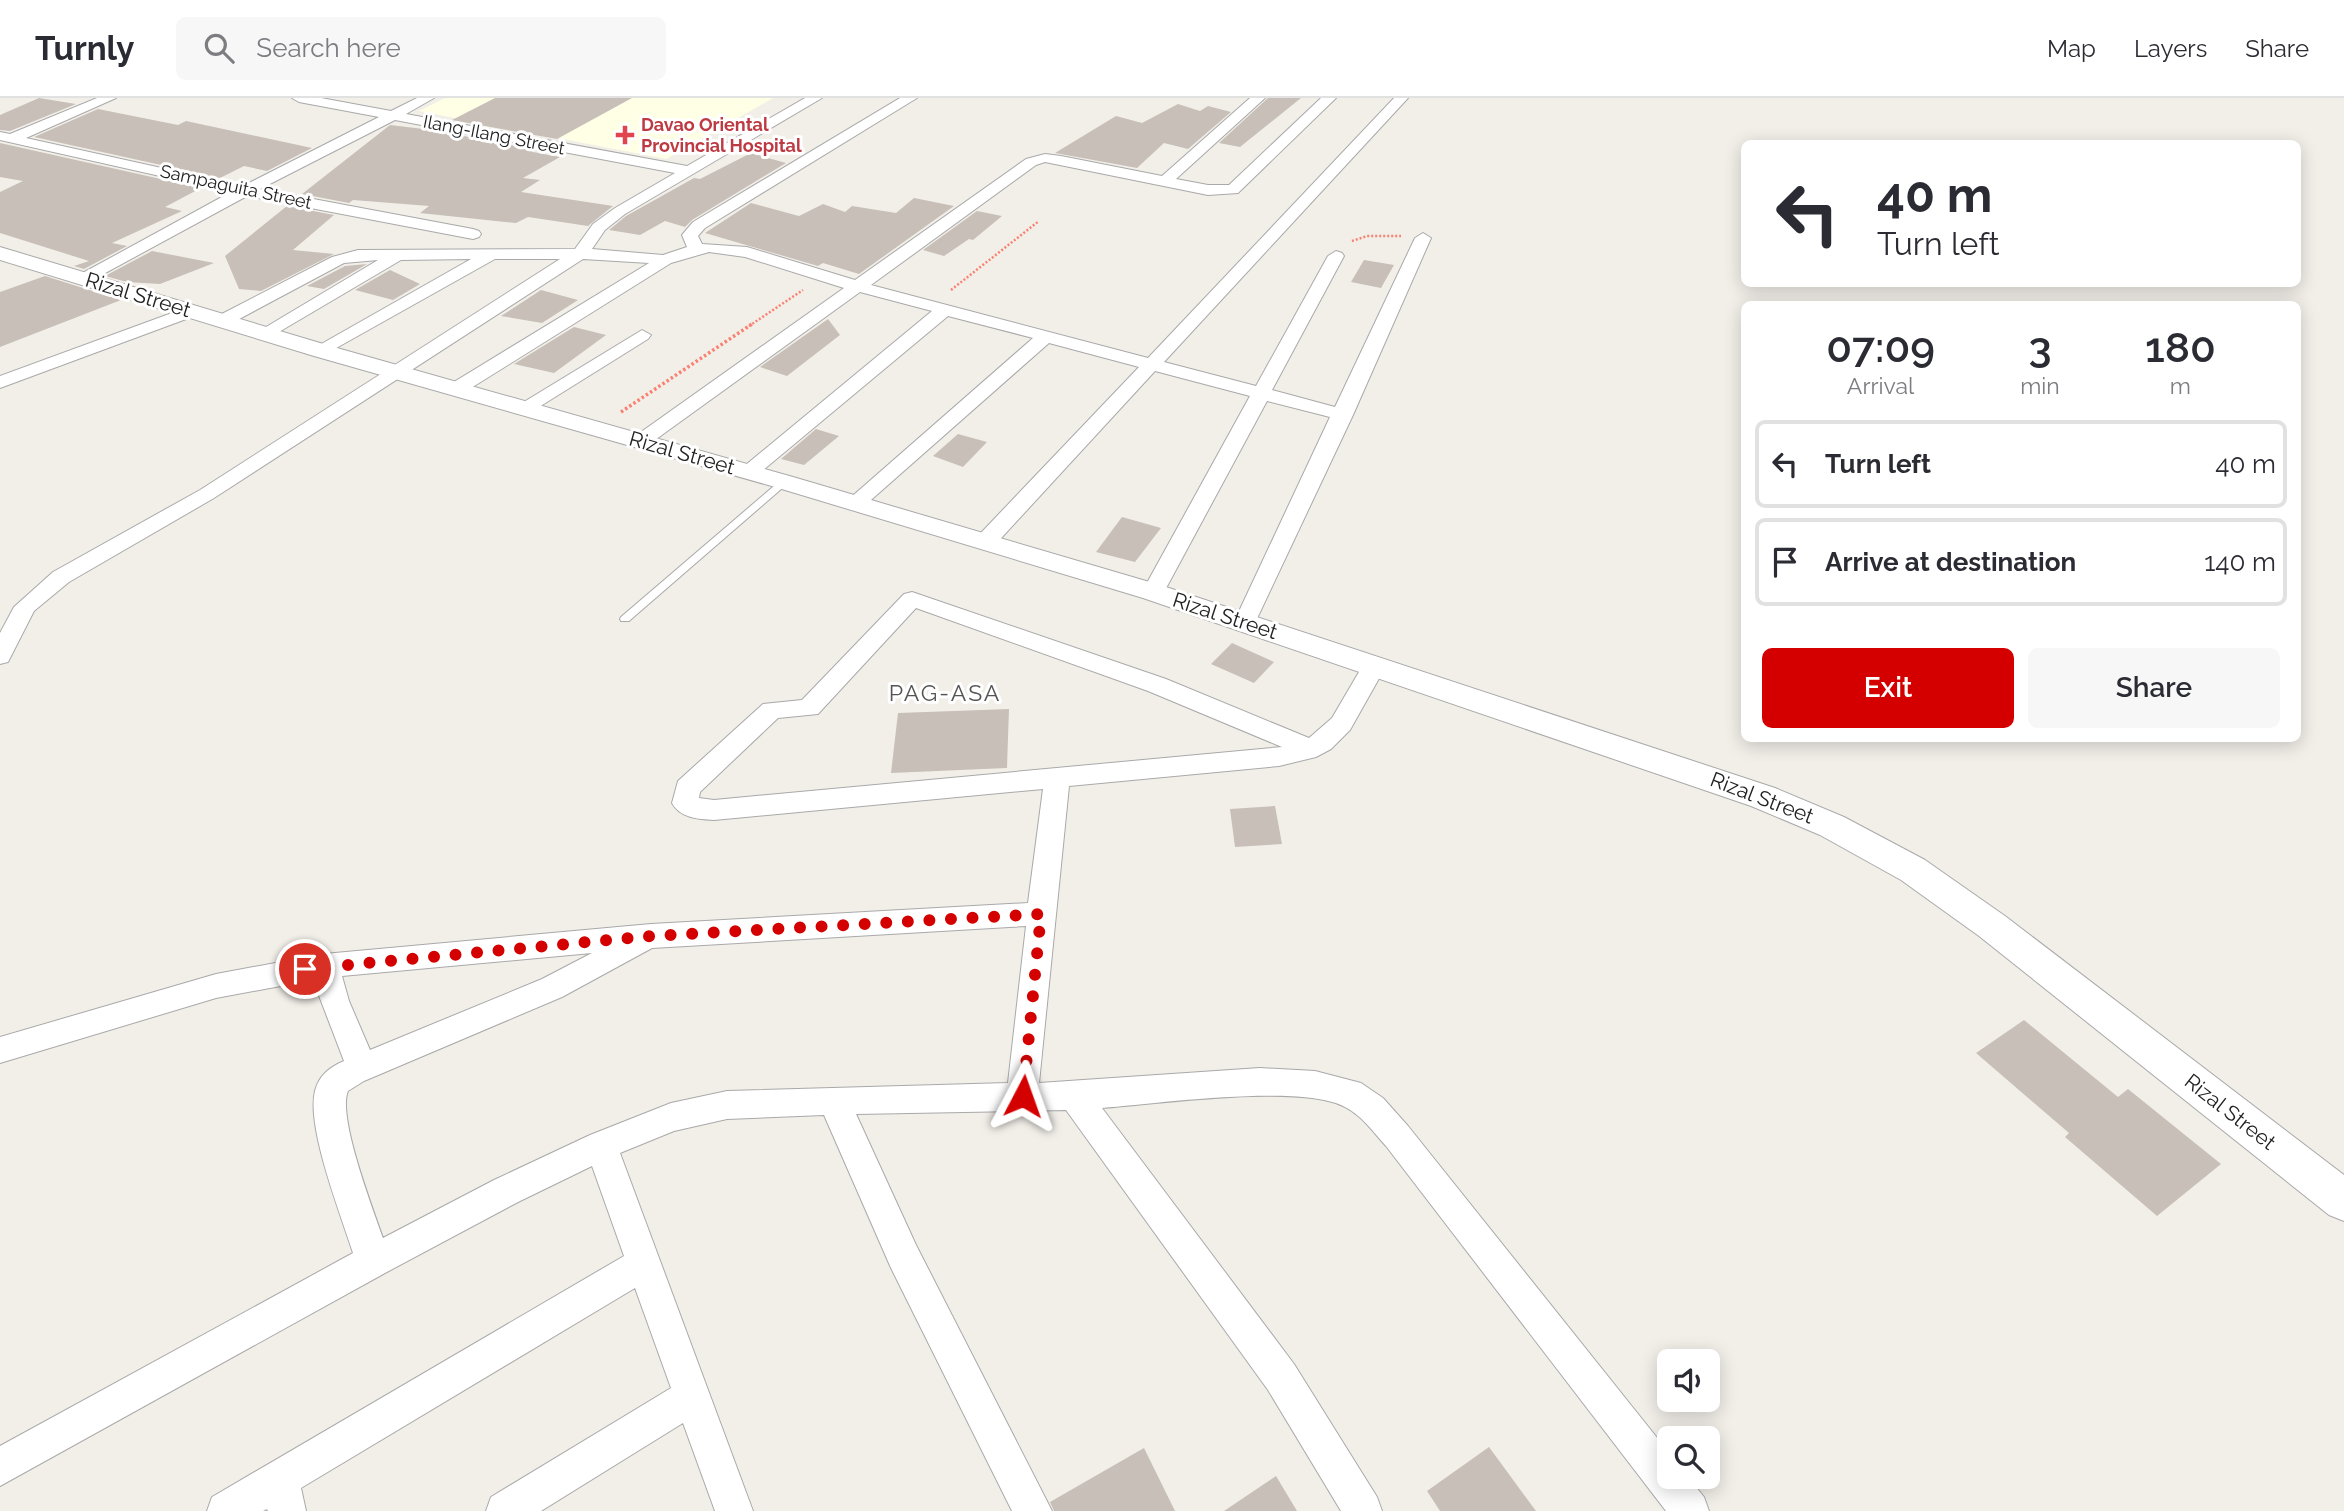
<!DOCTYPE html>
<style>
:root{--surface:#fff;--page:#f7f7f7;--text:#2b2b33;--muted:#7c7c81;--line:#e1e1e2;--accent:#d40000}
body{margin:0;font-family:Raleway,sans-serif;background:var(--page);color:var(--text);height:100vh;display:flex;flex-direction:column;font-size:26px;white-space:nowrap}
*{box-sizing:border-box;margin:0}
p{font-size:23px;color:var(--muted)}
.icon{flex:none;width:38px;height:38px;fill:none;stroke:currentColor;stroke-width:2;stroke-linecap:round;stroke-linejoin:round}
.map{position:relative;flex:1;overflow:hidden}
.sheet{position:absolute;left:1741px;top:203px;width:560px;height:441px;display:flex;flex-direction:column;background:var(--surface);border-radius:10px;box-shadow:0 4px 18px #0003}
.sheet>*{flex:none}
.banner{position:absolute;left:1741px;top:42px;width:560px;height:147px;border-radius:10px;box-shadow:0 4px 18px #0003;background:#fff;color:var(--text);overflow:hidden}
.fabs{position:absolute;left:1657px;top:1251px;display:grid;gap:14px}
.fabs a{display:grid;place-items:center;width:63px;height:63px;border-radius:10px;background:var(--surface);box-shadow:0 4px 18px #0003;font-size:35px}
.pin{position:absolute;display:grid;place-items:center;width:60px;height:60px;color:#fff;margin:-30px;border:4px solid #fff;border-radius:50%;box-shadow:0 2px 7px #0007}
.me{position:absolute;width:77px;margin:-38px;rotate:4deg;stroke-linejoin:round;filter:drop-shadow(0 0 5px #0008)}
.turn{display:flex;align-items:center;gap:24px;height:147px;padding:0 21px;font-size:32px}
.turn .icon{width:91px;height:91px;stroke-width:2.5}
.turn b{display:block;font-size:49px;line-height:60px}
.eta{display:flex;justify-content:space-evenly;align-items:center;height:119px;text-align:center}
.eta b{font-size:42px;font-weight:600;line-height:49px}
.cta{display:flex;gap:14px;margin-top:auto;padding:14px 21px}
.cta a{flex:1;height:80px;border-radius:10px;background:var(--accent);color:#fff;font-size:28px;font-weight:600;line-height:80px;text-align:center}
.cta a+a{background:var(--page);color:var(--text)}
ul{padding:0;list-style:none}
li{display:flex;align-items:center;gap:21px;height:88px;margin:0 14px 10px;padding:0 7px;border:4px solid var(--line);border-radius:10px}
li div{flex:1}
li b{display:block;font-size:26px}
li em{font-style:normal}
header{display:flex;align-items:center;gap:42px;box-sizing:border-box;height:98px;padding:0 35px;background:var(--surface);border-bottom:2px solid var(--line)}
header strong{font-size:33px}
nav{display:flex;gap:38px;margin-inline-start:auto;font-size:24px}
.search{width:490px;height:63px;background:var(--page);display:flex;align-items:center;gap:18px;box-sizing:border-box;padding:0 24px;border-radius:10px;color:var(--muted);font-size:26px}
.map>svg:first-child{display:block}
.education{fill:#ffffe5}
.building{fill:#c7bfb8}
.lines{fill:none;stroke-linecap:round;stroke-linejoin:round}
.service-casing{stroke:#a9a9a9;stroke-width:2}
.minor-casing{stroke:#a9a9a9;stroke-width:2}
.tertiary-casing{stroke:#a9a9a9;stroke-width:2}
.path-far1{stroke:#fa8072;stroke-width:2.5;stroke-dasharray:2 2;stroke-linecap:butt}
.path{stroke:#fa8072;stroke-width:3.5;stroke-dasharray:2.5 2.5;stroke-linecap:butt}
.service{fill:#fff;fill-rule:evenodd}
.minor{fill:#fff;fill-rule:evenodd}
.tertiary{fill:#fff;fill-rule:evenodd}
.route{stroke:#d40000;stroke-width:12;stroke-dasharray:0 21.6}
.health-dot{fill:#e0444e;stroke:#fff;stroke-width:2.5}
.labels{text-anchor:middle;stroke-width:6;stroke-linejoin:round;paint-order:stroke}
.far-health-label{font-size:18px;font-weight:bold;fill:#be3a42;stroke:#fff;text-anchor:start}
.far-street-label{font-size:18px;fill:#222;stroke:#fff}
.street-label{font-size:21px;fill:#222;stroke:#fff}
.neighbourhood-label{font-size:23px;letter-spacing:2px;fill:#555;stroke:#fff}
</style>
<header>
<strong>Turnly</strong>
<div class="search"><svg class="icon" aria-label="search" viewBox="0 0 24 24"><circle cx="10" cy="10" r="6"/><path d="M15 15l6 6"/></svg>Search here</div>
<nav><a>Map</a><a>Layers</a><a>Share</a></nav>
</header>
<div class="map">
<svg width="2344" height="1413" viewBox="0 0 2344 1413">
<rect width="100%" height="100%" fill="#f2efe9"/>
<path class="education" d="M445,0H773L666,61L419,13Z"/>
<g class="building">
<path d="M39,0L76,6L10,33L0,32V17Z"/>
<path d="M495,0H632L557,41L452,22Z"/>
<path d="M1268,0H1301L1240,49L1219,45Z"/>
<path d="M1178,6L1200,13L1208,8L1231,14L1188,51L1164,45L1137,70L1055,55L1116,18L1142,25Z"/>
<path d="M98,11L178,27L186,23L312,50L267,73L244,68L220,80L34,39Z"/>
<path d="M390,27L432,32L537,52L533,54L560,59L523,80L540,82L521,94L613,108L588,128L528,119L516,125L420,115L429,108L353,102L349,105L302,96Z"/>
<path d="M0,45L201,90L165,109L182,113L112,145L127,148L84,171L74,168L89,163L0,135V94L23,83L0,79Z"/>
<path d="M751,55L786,65L692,122L685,129L665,123L640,137L609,132L626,118L694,80L700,81Z"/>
<path d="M914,100L954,108L859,176L823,165L818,168L705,135L751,105L799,118L823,106L845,114L852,108L896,115Z"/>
<path d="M287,108L334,117L293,152L334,156L261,193L239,191L225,158Z"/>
<path d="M977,113L1002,118L973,142L969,141L944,158L923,152Z"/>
<path d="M152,153L214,165L160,186L127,184L105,178Z"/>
<path d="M1364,162L1394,167L1381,190L1351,184Z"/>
<path d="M367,166L324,191L307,188L345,168Z"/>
<path d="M390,172L420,186L393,202L355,192Z"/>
<path d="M45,178L121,202L0,249V194Z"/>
<path d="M541,192L578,202L542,225L501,218Z"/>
<path d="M828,221L840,237L787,278L760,269Z"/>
<path d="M574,229L606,237L554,275L514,266Z"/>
<path d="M816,331L839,338L804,367L781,361Z"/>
<path d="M958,336L987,344L963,369L933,358Z"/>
<path d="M1122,419L1161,430L1135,464L1096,454Z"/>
<path d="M1232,545L1274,564L1254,585L1211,566Z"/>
<path d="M1009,611L1007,670L891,675L898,615Z"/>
<path d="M1275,708L1282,746L1235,749L1230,711Z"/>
<path d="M2024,922L2118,999L2128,991L2221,1066L2157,1118L2065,1039L2069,1035L1976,955Z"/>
<path d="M1489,1349L1536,1413H1440L1427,1393Z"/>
<path d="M1144,1350L1175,1413H1054L1050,1404Z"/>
<path d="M1276,1378L1297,1413H1224Z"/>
</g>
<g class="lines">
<defs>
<path id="service" d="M784,381L789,384L787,386L629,523H621L620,521L621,519L781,382Z"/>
<g id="minor">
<path d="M97,0H116L26,40L243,88L379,19L299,4L292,0H321L391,13L417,0H434L406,16L687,68L805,0H822L625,116L605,132L592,151L663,157L687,149L682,137L693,124L900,0H917L705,130L698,138L702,146L747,149L855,182L1026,61L1045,56L1061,58L1162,78L1250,0H1265L1176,81L1208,87H1229L1321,0H1336L1238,95L1208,97L1045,64L1036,67L871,187L1148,260L1394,0H1408L1164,264L1256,288L1328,158L1336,153L1342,155L1344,158L1272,292L1335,309L1415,140L1423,135L1431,140L1353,317L1253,529L1245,531L1237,529L1234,524L1330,319L1267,303L1164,494L1161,499H1145L1142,494L1250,298L1155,273L993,449H977L974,444L977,439L1139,269L1049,245L863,409H849L846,405L849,401L1033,240L948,218L756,378H742L739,374L742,370L932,213L860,194L648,347H634L631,343L634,339L844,190L745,159L709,154L671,165L463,295H449L447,291L449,287L649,165L583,161L214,400L69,484L34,513L8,564L0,566V535L14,509L53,474L200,392L560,161H495L322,258L313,253L316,249L471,161L401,162L267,241L261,240L258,236L261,232L378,162L344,165L228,227H216L213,223L216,219L332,159L358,152L575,151L593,126L615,110L675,75L395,22L260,91L473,131L479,133L481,136L479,139L473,141L247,98L85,186L77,181L79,177L231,94L0,42V34L10,36Z"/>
<path d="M191,208L197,209L200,213L197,217L0,290V278Z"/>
<path d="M642,232L651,237L648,241L531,314L524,316L514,310Z"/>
<path d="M912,494L1166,581L1309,640L1332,620L1366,562L1374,560L1382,562L1386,568L1350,632L1331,651L1316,659L1279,668L1069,688L1039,985L1260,970L1315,973L1361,985L1383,1000L1408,1028L1670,1356V1379H1688L1704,1399L1709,1413H1666L1386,1048C1373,1034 1361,1016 1343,1008C1297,986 1156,1006 1102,1010L1294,1266L1377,1399L1382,1413H1341L1268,1292L1066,1012L856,1016L916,1147L1052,1413H1012L891,1170L824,1017L727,1021L674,1033L620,1055L753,1413H715L683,1325L541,1413H486L491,1399L671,1290L635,1190L301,1390L306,1413H268L267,1411L263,1413H207L212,1399L624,1158L592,1068L518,1104L385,1175L0,1388V1348L353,1155C341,1117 306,1029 315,993C319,977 330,969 344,963L313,882L216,900L0,965V939L216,876L324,856L651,826L1028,805L1043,691L714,722C698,721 680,720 672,705L678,683L763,606L802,602L904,496ZM916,510L1148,593L1282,649L714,702L699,700L700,694L778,620L818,616ZM1026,828L1008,985L727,993L671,1005L590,1037L494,1082L383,1140C373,1111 337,1018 348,993L364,983L562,899L652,850ZM592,855L542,881L370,952L349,903L342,878Z"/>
</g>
<path id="tertiary" d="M0,149L330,248L793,379L1163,488L1775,690L1844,719L1925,762L2005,818L2344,1077V1123L2329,1117L1979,838L1901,782L1820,737L1751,708L1143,500L775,389L314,258L0,162Z"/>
</defs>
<use href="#service" class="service-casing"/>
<use href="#minor" class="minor-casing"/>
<use href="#tertiary" class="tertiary-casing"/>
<g class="path-far1">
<path d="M1352,143L1367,138H1401"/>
<path d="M951,192L1039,123"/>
<path d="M749,228L803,192"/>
</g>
<path class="path" d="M621,314L752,226"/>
<use href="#service" class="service"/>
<use href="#minor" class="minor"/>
<use href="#tertiary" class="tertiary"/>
</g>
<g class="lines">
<path class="route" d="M305,871L651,838L1041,816L1023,998"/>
</g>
<path class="health-dot" d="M621.5 26.5h7v7h7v7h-7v7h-7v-7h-7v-7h7z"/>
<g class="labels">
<g class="far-health-label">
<text x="641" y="33">Davao Oriental<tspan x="641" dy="21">Provincial Hospital</tspan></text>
</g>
<g class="far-street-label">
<text transform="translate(494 37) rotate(11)" y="6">Ilang-Ilang Street</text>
<text transform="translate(236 89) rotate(12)" y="6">Sampaguita Street</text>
</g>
<g class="street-label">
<text transform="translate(138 197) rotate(17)" y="7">Rizal Street</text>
<text transform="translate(682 355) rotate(16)" y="7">Rizal Street</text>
<text transform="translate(1225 518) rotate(18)" y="7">Rizal Street</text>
<text transform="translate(1762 700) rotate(21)" y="7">Rizal Street</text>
<text transform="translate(2230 1014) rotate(38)" y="7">Rizal Street</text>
</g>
<g class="neighbourhood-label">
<text x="945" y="603">PAG-ASA</text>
</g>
</g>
</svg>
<div class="fabs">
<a><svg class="icon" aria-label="sound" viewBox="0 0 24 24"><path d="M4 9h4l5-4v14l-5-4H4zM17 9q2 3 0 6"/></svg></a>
<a><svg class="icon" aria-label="search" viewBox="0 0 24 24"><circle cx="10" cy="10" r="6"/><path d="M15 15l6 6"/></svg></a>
</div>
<div class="pin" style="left:305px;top:871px;background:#d93025"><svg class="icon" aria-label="arrive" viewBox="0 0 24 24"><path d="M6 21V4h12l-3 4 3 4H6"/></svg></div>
<svg class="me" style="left:1023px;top:998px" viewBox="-20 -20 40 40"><path d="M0-17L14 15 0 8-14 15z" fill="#d40000" stroke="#fff" stroke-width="4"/></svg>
<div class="banner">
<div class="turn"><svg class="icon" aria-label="left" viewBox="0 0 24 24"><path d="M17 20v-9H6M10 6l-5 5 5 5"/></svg><div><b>40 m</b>Turn left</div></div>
</div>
<section class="sheet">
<div class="eta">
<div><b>07:09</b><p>Arrival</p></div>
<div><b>3</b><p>min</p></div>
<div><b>180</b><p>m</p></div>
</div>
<ul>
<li><svg class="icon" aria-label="left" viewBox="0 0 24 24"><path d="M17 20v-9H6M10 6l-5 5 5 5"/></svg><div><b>Turn left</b></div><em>40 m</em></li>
<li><svg class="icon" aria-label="arrive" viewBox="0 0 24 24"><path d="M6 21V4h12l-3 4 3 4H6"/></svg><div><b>Arrive at destination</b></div><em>140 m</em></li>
</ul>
<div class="cta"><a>Exit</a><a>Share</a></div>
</section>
</div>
